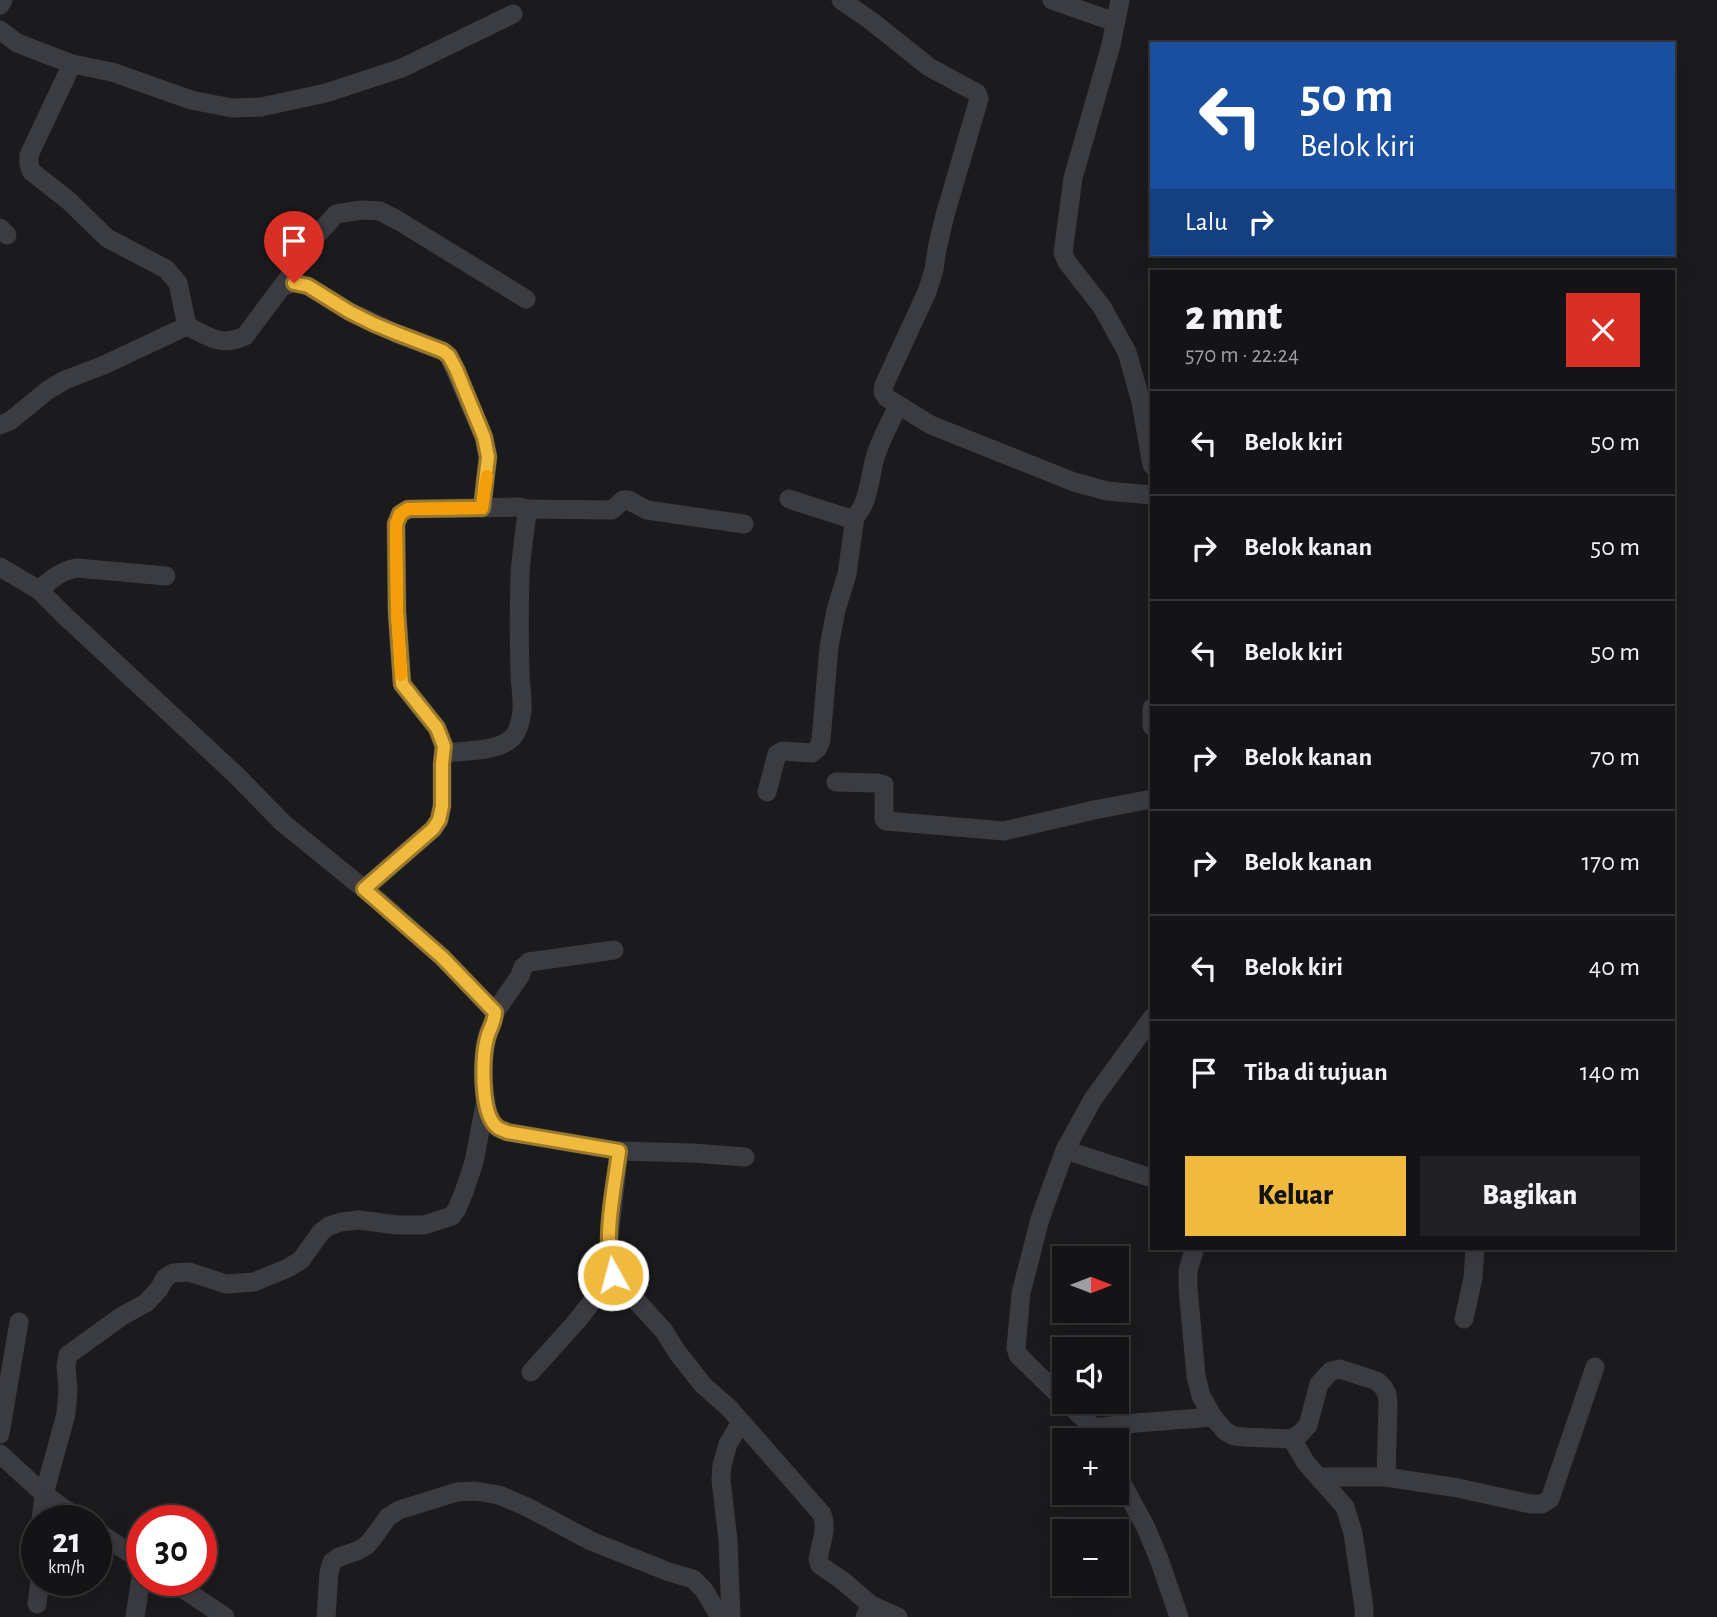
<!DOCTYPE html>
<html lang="id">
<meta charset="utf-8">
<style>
:root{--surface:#141416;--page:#212123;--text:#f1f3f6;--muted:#9d9ea1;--line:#333335;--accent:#f0ba3f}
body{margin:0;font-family:"Alegreya Sans",sans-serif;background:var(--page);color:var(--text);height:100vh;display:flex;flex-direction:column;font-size:26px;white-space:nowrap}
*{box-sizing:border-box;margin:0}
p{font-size:23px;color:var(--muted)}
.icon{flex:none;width:38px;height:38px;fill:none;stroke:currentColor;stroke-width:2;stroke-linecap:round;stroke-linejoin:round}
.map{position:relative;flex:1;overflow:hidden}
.side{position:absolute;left:1150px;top:270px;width:525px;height:980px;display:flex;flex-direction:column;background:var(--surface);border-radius:0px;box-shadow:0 7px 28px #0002,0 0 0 2px var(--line)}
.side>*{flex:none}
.hud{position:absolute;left:1150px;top:42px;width:525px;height:214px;border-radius:0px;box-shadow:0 7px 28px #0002,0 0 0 2px var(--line);background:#1a4fa0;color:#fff;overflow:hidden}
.needle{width:46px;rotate:90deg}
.tools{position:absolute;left:1052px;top:1246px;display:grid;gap:14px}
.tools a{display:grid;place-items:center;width:77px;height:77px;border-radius:0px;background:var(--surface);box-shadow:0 7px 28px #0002,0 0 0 2px var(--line);font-size:35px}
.speed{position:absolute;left:21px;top:1505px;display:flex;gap:14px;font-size:35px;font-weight:700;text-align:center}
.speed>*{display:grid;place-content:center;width:91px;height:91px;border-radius:50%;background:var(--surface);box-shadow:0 7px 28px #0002,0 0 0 2px var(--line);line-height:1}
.speed small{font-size:18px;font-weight:400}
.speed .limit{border:10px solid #d22;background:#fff;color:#111}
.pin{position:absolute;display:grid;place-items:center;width:60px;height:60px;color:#fff;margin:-72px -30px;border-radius:50% 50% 50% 0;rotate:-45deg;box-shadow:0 0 7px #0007}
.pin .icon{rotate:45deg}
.me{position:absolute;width:77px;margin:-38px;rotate:353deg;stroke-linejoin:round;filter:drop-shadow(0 0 5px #0008)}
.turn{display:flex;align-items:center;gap:24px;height:147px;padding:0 35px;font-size:32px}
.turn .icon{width:91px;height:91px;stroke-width:2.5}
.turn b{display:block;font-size:49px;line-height:60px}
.then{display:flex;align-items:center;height:66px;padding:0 35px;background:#0003;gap:14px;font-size:26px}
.round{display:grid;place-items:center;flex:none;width:74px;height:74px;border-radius:0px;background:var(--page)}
.head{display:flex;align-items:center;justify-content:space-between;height:119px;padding:0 35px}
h1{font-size:42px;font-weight:800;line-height:52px}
.cta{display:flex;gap:14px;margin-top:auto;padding:14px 35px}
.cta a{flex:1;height:80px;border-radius:0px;background:var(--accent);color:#111;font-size:28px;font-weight:800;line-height:80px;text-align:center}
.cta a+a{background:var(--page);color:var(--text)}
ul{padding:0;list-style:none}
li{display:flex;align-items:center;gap:21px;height:105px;padding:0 35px;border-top:2px solid var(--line)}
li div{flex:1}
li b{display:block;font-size:26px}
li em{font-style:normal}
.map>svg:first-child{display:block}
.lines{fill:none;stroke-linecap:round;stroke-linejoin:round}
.minor{stroke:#3b3c42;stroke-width:19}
.route-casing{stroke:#9c7929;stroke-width:18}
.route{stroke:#f0ba3f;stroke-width:12}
.slow{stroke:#f59e0b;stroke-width:12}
</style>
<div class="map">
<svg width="1717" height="1617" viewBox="0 0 1717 1617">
<rect width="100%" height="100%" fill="#1b1a1d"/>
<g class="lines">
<g class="minor">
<path d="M841,0L870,20L929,67L977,93L979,99L945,215L937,249L934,270L927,292L884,385L883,392L887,398L931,425L1074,482L1107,491L1152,495"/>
<path d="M1052,0L1115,22"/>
<path d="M1120,0L1111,45L1073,178L1063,253L1067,262L1102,307L1127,352L1141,402L1152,465"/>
<path d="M0,5L3,0"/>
<path d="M0,30L17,43L72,64L112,72L191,100L232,108L261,107L326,93L402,68L513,14"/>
<path d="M72,64L29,155V164L31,171L69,201L107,238L166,269L178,283L187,326"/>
<path d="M0,228L7,235"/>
<path d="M283,286L294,283L308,286L350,312L374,323L395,333L443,351L449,356L484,437L488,457L482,508"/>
<path d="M0,425L10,421L48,390L65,380L104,365L187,326C210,337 220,347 245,336L304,257L317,235L336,214L361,210L380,211L399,221L526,299"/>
<path d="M789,499L851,519C868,511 870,475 875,458C880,440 890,423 898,406"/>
<path d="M526,509L612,510L623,500H628L647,510L744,524"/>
<path d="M0,567L39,590L65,616L236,775L283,823L379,901L442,957L495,1012C494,1025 490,1026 487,1038C482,1057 480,1114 497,1127C500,1130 504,1130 507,1132L619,1151L692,1153L745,1157"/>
<path d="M39,590C50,580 62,570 77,568L166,576"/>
<path d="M1152,708V726"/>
<path d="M836,782L877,783L884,785V819L886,821L1004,831L1094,810L1152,799"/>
<path d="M767,792L777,754L783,751L812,753L818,748L821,740L829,647L836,610L847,574L855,517"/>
<path d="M364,889L433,829L439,820L442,806V764L444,746L437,728L402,684L397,612L396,524L400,514L408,509L520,507L526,509L527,512C525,533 521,554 520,576C519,608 519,640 520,672C520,685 523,698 522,710C521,719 518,733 511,739C496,752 462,751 443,753"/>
<path d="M495,1012L520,976L523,967L529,962L614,950"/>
<path d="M1065,1150L1152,1178"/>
<path d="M619,1151L609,1237V1259L613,1275L664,1331L677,1352L703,1385L729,1408L822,1514L824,1522V1532L818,1559L820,1565L843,1581L871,1605"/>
<path d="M1195,1248L1188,1270V1288L1196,1376L1201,1396L1213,1417L1225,1431L1234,1436L1245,1437L1292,1439L1301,1433L1308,1425L1319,1384L1331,1371L1340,1369L1377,1381L1383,1387L1387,1394L1388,1403L1386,1477"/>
<path d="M1464,1319L1473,1278L1475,1248"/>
<path d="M531,1372L576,1322L613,1275"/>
<path d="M1064,1400L1018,1355L1016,1348L1021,1293L1040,1219L1065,1150L1093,1099L1152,1018"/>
<path d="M1066,1402L1094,1428L1099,1439"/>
<path d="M1094,1428L1136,1423L1213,1417"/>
<path d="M0,1434L19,1322"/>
<path d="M1292,1439L1306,1463L1345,1507L1353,1533L1364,1608V1617"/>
<path d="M0,1454L44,1494L81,1521"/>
<path d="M1116,1472L1146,1528L1159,1559L1179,1617"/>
<path d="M1321,1477H1386L1458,1488L1531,1504H1542L1550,1499L1595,1367"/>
<path d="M41,1521L44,1494L66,1414L68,1390L66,1366L68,1355L122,1316L146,1303L159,1289L165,1278L173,1273L189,1272L226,1284L254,1282L288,1268L301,1260L321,1232L329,1226L341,1222L359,1220L397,1225H424L452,1216L457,1209L464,1192L474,1162L485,1104"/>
<path d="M96,1531L142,1561"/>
<path d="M170,1580L225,1617"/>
<path d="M37,1604L40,1580"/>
<path d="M135,1617L142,1571"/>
<path d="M326,1617L329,1572L332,1562L339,1557L357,1551L367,1545L373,1538L388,1517L399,1510L457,1492L475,1491L499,1495L527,1507L591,1541L669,1572L693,1579L704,1590L720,1617"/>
<path d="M731,1617L728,1540L721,1480L722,1465L728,1444L741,1422"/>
<path d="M865,1617L871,1605L898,1617"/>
</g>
</g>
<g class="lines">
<defs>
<path id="route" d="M294,283L308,286L350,312L374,324L396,333L443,351L449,356L456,369L484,437L488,457L482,508L408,509L400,514L396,524L397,612L402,684L437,728L444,746L442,764V806L439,820L433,829L364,889L442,957L495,1012C494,1025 490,1027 487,1038C482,1057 480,1114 497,1127C500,1130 504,1130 507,1132L619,1151C614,1191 603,1236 613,1275"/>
</defs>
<use href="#route" class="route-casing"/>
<use href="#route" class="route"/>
<path class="slow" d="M401,675L397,612L396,524L400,514L408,509L482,508L487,476"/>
</g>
</svg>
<div class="tools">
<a><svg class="needle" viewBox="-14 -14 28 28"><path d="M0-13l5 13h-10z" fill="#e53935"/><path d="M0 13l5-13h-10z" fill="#9d9ea1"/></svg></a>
<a><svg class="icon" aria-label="sound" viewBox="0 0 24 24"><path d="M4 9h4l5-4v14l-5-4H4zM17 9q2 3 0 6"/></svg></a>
<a>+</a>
<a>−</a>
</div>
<div class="speed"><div>21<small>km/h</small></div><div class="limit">30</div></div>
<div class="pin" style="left:294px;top:283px;background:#d93025"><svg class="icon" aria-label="arrive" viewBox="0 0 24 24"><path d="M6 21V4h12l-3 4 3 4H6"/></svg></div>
<svg class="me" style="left:613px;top:1275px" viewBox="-20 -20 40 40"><circle r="17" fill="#f0ba3f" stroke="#fff" stroke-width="3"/><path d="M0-11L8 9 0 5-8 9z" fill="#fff"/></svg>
<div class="hud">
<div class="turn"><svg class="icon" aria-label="left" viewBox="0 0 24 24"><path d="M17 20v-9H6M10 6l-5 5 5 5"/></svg><div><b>50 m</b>Belok kiri</div></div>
<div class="then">Lalu<svg class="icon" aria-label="right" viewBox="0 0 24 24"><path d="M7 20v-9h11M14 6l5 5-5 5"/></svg></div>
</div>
<section class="side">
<div class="head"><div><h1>2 mnt</h1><p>570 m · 22:24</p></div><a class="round" style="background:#d93025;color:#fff"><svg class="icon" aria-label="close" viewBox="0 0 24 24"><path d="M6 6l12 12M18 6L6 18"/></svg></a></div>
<ul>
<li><svg class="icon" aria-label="left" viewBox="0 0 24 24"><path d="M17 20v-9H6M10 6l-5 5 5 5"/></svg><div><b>Belok kiri</b></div><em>50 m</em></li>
<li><svg class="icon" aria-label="right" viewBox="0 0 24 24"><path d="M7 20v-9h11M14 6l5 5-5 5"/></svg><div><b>Belok kanan</b></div><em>50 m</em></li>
<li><svg class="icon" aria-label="left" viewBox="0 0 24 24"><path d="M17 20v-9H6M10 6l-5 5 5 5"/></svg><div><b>Belok kiri</b></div><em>50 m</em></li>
<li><svg class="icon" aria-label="right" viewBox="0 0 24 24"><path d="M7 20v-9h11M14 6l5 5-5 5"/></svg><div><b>Belok kanan</b></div><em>70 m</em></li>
<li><svg class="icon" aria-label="right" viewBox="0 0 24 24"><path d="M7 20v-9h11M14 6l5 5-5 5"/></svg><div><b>Belok kanan</b></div><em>170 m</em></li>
<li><svg class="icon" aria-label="left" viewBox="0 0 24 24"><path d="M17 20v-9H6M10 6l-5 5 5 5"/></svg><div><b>Belok kiri</b></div><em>40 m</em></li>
<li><svg class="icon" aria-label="arrive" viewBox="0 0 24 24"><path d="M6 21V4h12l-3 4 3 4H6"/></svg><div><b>Tiba di tujuan</b></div><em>140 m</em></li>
</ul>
<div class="cta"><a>Keluar</a><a>Bagikan</a></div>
</section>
</div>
